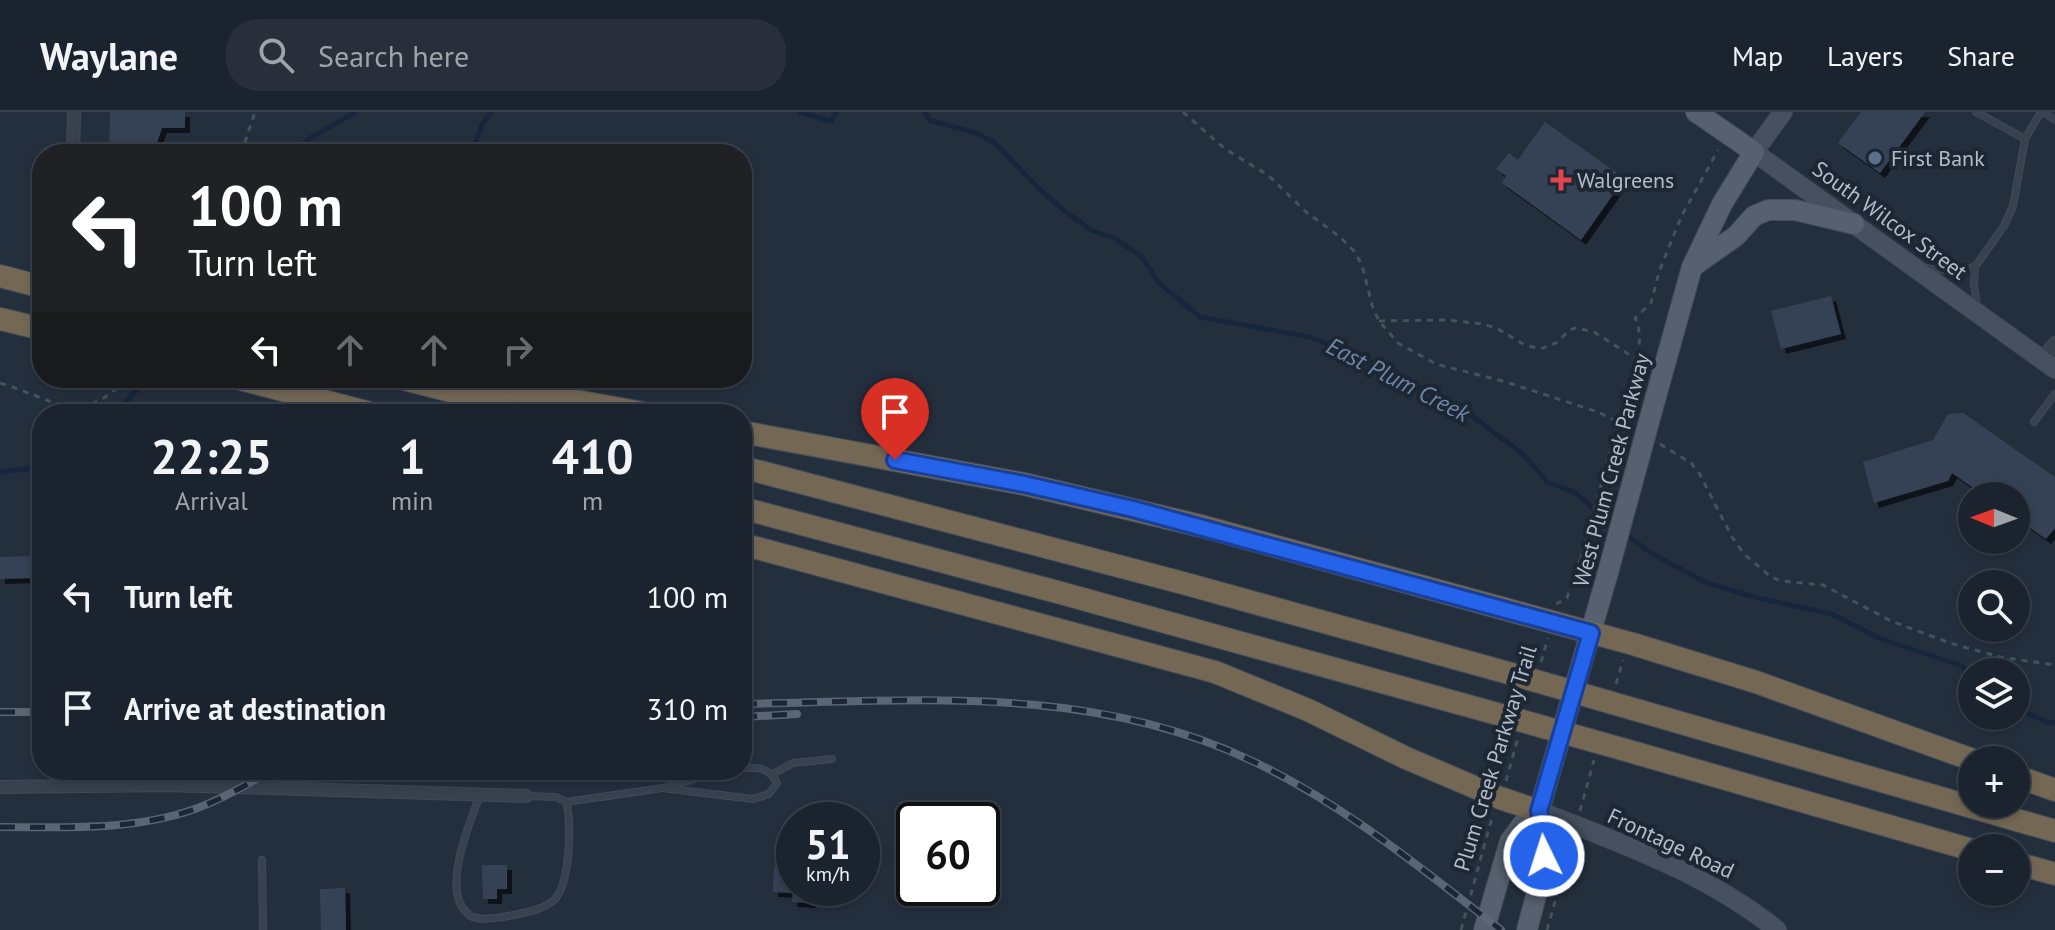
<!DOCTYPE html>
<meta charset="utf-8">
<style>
:root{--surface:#1b232e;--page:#282f3a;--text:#f1f3f6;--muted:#a0a4aa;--line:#39404a}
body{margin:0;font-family:"PT Sans",sans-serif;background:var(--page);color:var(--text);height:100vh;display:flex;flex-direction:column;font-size:30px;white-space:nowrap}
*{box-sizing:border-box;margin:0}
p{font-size:26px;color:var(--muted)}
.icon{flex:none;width:44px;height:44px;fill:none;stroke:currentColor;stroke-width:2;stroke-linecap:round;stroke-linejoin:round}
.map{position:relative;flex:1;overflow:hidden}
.details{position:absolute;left:32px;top:292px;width:720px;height:376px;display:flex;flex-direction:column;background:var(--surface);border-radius:32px;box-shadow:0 4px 12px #0003,0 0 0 2px var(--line)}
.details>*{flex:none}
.banner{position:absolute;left:32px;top:32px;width:720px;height:244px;border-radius:32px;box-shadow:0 4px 12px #0003,0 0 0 2px var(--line);background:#202124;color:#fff;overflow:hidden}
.needle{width:52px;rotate:271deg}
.tools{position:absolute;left:1958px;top:370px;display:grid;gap:16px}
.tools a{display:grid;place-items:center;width:72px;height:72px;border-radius:50%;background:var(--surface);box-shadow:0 4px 12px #0003,0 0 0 2px var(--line);font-size:40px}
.speed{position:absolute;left:776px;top:690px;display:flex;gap:16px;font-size:40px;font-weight:700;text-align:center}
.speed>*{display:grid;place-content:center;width:104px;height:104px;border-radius:50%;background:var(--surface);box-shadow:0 4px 12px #0003,0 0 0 2px var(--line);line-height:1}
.speed small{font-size:20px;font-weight:400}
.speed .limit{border:4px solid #111;border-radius:12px;background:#fff;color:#111}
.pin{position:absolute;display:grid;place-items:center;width:68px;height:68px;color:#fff;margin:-82px -34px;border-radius:50% 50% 50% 0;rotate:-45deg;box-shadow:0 0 8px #0007}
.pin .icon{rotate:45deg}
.me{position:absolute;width:88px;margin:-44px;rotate:356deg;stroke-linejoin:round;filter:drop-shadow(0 0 6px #0008)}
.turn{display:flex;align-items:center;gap:28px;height:168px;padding:0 24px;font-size:36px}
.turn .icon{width:104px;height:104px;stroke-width:2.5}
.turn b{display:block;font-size:56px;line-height:68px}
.lanes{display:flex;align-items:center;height:76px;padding:0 24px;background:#0003;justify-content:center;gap:40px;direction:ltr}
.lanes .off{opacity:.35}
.eta{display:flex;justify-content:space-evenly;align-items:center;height:136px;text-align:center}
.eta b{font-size:48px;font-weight:700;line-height:56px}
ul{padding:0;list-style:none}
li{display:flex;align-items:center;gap:24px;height:112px;padding:0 24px}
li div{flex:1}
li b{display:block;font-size:30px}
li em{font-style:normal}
header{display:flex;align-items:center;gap:48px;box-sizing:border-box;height:112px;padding:0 40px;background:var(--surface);border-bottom:2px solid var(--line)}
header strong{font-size:38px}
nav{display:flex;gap:44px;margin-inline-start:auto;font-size:28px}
.search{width:560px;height:72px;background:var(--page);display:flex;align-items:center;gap:20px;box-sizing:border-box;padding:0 28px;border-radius:32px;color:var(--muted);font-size:30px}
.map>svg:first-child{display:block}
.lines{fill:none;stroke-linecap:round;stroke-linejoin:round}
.stream{stroke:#17263c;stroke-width:5}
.building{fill:#364354;filter:url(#shadow)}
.lane-casing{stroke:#414a57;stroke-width:8}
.street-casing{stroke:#414a57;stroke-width:14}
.secondary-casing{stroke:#414a57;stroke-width:20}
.primary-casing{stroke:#414a57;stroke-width:22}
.highway-casing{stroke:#434c59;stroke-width:24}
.path{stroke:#3f5557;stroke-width:3;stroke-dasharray:6 6;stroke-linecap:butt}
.lane{stroke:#38414e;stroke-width:6}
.street{stroke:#38414e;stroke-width:12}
.secondary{stroke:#465061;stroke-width:18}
.primary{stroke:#56606e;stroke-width:20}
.highway{stroke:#746855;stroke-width:22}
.rail-casing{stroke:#5a6575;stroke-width:8}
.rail{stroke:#1d2633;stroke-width:5;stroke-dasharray:15;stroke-linecap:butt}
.primary-bridge-casing{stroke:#414a57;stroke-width:22;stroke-linecap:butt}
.highway-bridge-casing{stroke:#434c59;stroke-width:24;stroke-linecap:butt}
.path-bridge{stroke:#3f5557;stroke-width:3;stroke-dasharray:6 6;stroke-linecap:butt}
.primary-bridge{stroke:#56606e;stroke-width:20}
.highway-bridge{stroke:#746855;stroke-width:22}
.route-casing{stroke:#184099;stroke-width:20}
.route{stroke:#2563eb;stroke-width:14}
.service-dot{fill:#5c6f8a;stroke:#1d2633;stroke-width:3}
.health-dot{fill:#e0444e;stroke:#1d2633;stroke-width:3}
.labels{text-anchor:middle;stroke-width:8;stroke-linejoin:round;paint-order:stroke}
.poi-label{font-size:22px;fill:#b4bcc9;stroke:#1d2633;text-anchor:start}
.street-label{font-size:22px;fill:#b4bcc9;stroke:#1d2633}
.water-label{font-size:24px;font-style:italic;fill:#6d86a8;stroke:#1d2633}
</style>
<header>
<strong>Waylane</strong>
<div class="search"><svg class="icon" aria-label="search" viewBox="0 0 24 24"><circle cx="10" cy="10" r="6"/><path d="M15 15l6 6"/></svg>Search here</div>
<nav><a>Map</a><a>Layers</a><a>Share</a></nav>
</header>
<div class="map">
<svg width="2055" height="818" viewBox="0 0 2055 818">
<defs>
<filter id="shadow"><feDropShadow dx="5" dy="5" stdDeviation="0" flood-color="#0009"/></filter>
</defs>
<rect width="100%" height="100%" fill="#242f3e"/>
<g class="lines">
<g class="stream">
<path d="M800,0L831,9L836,0"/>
<path d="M925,0L929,8L976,21L995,31L1038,76L1066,100L1091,118L1114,126L1142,145L1158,170L1200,205L1310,225L1356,243L1461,296L1523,342L1547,370L1574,380L1614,413"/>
<path d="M294,42L310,26L356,0"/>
<path d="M471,42L482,13L491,0"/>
<path d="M115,302L147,266"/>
<path d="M0,360L36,356L42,353"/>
<path d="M1625,422L1654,443L1707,471L1758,486L1832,502L1879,526L1962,554L1972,564"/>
<path d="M2016,596L2047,610L2055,611"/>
</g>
</g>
<g class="building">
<path d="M110,0H185V16H162L153,42H109Z"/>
<path d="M1861,0H1925L1880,61L1838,31Z"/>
<path d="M1545,10L1617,61L1619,74L1581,128L1502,71L1506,64L1496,57L1509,41L1518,48Z"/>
<path d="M1831,184L1841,222L1781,237L1771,199Z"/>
<path d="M1963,301L2055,365V416L2046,427L2016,406V384H1985L1952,361L1948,369L1874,391L1863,350L1933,328L1948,302Z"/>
<path d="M32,444L33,466L0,467V445Z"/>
<path d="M482,753H507V777H497V787H483Z"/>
<path d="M774,755L794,756V776H812L811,791L792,790L793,781L773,780Z"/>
<path d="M345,776L346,818H321L320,777Z"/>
</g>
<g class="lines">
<defs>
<g id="lane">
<path d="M1976,0L2025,27"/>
<path d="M2043,0L2055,8"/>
<path d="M1927,156L1951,159L1975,155"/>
<path d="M1977,195L1974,172L1975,155L2004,114L2013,94L2025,27L2041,0"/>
<path d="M2034,310L2055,282"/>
<path d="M773,662L793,651L832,647"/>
<path d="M77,675L79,658"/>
<path d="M663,676L753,687L769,682L777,671C770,656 758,655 742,656"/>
<path d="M480,683C470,710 441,778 467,801C475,810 492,806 503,805C519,802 543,799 555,787C570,771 572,709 566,690L556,685L526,684"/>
<path d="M566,690L663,676L726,658"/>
<path d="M262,748L263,818"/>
</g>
<g id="street">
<path d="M73,42L74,0"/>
<path d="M2042,247L2055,231"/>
<path d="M0,675L169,673L526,684"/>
</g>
<g id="secondary">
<path d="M1783,0L1754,40L2055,257"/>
<path d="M1539,699C1621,731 1708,762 1777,818"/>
</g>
<g id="primary">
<path d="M1692,155L1736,124L1754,104L1768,98H1795L1854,112"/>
<path d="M1653,295L1692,155L1722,92L1754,40L1696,0"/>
<path d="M1484,818L1510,729L1522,713L1539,699L1607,464"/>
<path d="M1527,818C1536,781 1553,737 1539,699"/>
</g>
<g id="highway">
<path d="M0,164L42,175"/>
<path d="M0,207L42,217"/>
<path d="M236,266L374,302"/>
<path d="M400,266L540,302"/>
<path d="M450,266L648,302"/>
<path d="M742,320L1024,372L1201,414L1633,532L1756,570L1973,648"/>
<path d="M742,355L1179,470L1512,562"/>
<path d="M742,396L1061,481L1501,603"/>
<path d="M742,432L1215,560L1308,598L1406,646L1500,686L1539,699"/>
<path d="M1633,597L2055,719"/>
<path d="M1622,637L1972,738"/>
<path d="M2016,664L2055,678"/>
<path d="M2016,751L2055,762"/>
</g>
</defs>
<use href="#lane" class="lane-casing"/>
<use href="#street" class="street-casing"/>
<use href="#secondary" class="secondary-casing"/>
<use href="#primary" class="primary-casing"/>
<use href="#highway" class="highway-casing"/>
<g class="path">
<path d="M1183,0L1225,37L1268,63L1305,99L1340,125L1354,139L1362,153L1372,193L1379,209L1398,231L1436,252L1506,270L1598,300L1629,315"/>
<path d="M241,42L255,0"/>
<path d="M1379,209L1446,208L1483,212L1496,216L1525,233L1541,237L1558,230L1569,218L1576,216L1594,220L1636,247"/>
<path d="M0,271C55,287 79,317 127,266"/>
<path d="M1627,279C1634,257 1646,228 1635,206L1651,191L1659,160L1681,105L1718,38"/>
<path d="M1660,332L1691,351L1699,361L1732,425L1744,442L1771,465L1781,469L1823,473L1891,509L1950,531L2000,545L2055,553"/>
<path d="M1556,492L1567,486L1581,445"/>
<path d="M1541,550L1548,526"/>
<path d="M1616,572L1623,548"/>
<path d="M1506,669L1518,626"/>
<path d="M1580,699L1594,648"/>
<path d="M1461,818L1493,702"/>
<path d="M1547,818L1572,729"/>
</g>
<use href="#lane" class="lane"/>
<use href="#street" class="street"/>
<use href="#secondary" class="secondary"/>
<use href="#primary" class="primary"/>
<use href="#highway" class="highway"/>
<defs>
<g id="rail">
<path d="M742,592C915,589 1088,572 1250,648C1341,690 1422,757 1501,818"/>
<path d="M0,600H42"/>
<path d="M742,605L797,602"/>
<path d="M0,715C65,715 133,719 195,697C222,687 247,673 272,658"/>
</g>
</defs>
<use href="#rail" class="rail-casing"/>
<use href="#rail" class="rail"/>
<defs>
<path id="primary-bridge" d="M1607,464L1653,295"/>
<g id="highway-bridge">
<path d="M1512,562L1633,597"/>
<path d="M1501,603L1622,637"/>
</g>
</defs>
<use href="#primary-bridge" class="primary-bridge-casing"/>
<use href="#highway-bridge" class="highway-bridge-casing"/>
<path class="path-bridge" d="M1581,445L1627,279"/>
<use href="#primary-bridge" class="primary-bridge"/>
<use href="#highway-bridge" class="highway-bridge"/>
</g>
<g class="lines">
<defs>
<path id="route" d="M895,348L1024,372L1133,397L1591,521L1539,699L1544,721V744"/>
</defs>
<use href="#route" class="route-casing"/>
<use href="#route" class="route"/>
</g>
<circle class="service-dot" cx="1875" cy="46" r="8"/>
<path class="health-dot" d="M1557 56h8v8h8v8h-8v8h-8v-8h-8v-8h8z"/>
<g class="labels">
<g class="poi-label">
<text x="1891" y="54">First Bank</text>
<text x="1577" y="76">Walgreens</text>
</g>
<g class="street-label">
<text transform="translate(1890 108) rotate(36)" y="8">South Wilcox Street</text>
<text transform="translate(1611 358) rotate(-75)" y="8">West Plum Creek Parkway</text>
<text transform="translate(1495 646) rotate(-73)" y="8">Plum Creek Parkway Trail</text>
<text transform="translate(1671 731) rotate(25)" y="8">Frontage Road</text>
</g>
<g class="water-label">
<text transform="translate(1398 268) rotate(27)" y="8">East Plum Creek</text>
</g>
</g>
</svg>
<div class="tools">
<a><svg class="needle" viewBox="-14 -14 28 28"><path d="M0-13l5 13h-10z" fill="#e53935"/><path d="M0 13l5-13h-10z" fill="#a0a4aa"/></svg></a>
<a><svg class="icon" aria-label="search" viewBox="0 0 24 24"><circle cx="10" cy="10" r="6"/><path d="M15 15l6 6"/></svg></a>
<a><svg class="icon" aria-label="layers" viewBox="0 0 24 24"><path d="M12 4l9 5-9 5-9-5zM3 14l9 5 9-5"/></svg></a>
<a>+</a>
<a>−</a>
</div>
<div class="speed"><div>51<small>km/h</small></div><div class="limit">60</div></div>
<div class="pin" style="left:895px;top:348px;background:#d93025"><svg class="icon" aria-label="arrive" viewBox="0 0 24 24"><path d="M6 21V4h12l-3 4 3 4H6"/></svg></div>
<svg class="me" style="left:1544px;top:744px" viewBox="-20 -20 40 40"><circle r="17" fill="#2563eb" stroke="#fff" stroke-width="3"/><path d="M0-11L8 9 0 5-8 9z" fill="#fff"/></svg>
<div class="banner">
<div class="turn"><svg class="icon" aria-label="left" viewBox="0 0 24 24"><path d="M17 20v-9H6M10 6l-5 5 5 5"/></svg><div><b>100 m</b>Turn left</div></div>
<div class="lanes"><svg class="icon" aria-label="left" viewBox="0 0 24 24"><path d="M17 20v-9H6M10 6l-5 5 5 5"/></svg><svg class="icon off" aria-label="ahead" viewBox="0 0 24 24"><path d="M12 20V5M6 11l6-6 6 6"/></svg><svg class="icon off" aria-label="ahead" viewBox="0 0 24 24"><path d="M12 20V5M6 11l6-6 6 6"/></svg><svg class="icon off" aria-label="right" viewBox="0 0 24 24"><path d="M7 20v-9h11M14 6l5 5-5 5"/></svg></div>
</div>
<section class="details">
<div class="eta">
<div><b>22:25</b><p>Arrival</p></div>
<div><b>1</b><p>min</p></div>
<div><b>410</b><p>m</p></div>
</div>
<ul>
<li><svg class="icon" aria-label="left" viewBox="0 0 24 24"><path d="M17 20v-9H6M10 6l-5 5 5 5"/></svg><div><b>Turn left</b></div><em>100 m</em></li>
<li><svg class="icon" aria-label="arrive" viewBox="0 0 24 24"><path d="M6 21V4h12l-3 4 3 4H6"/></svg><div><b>Arrive at destination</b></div><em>310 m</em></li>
</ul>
</section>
</div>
